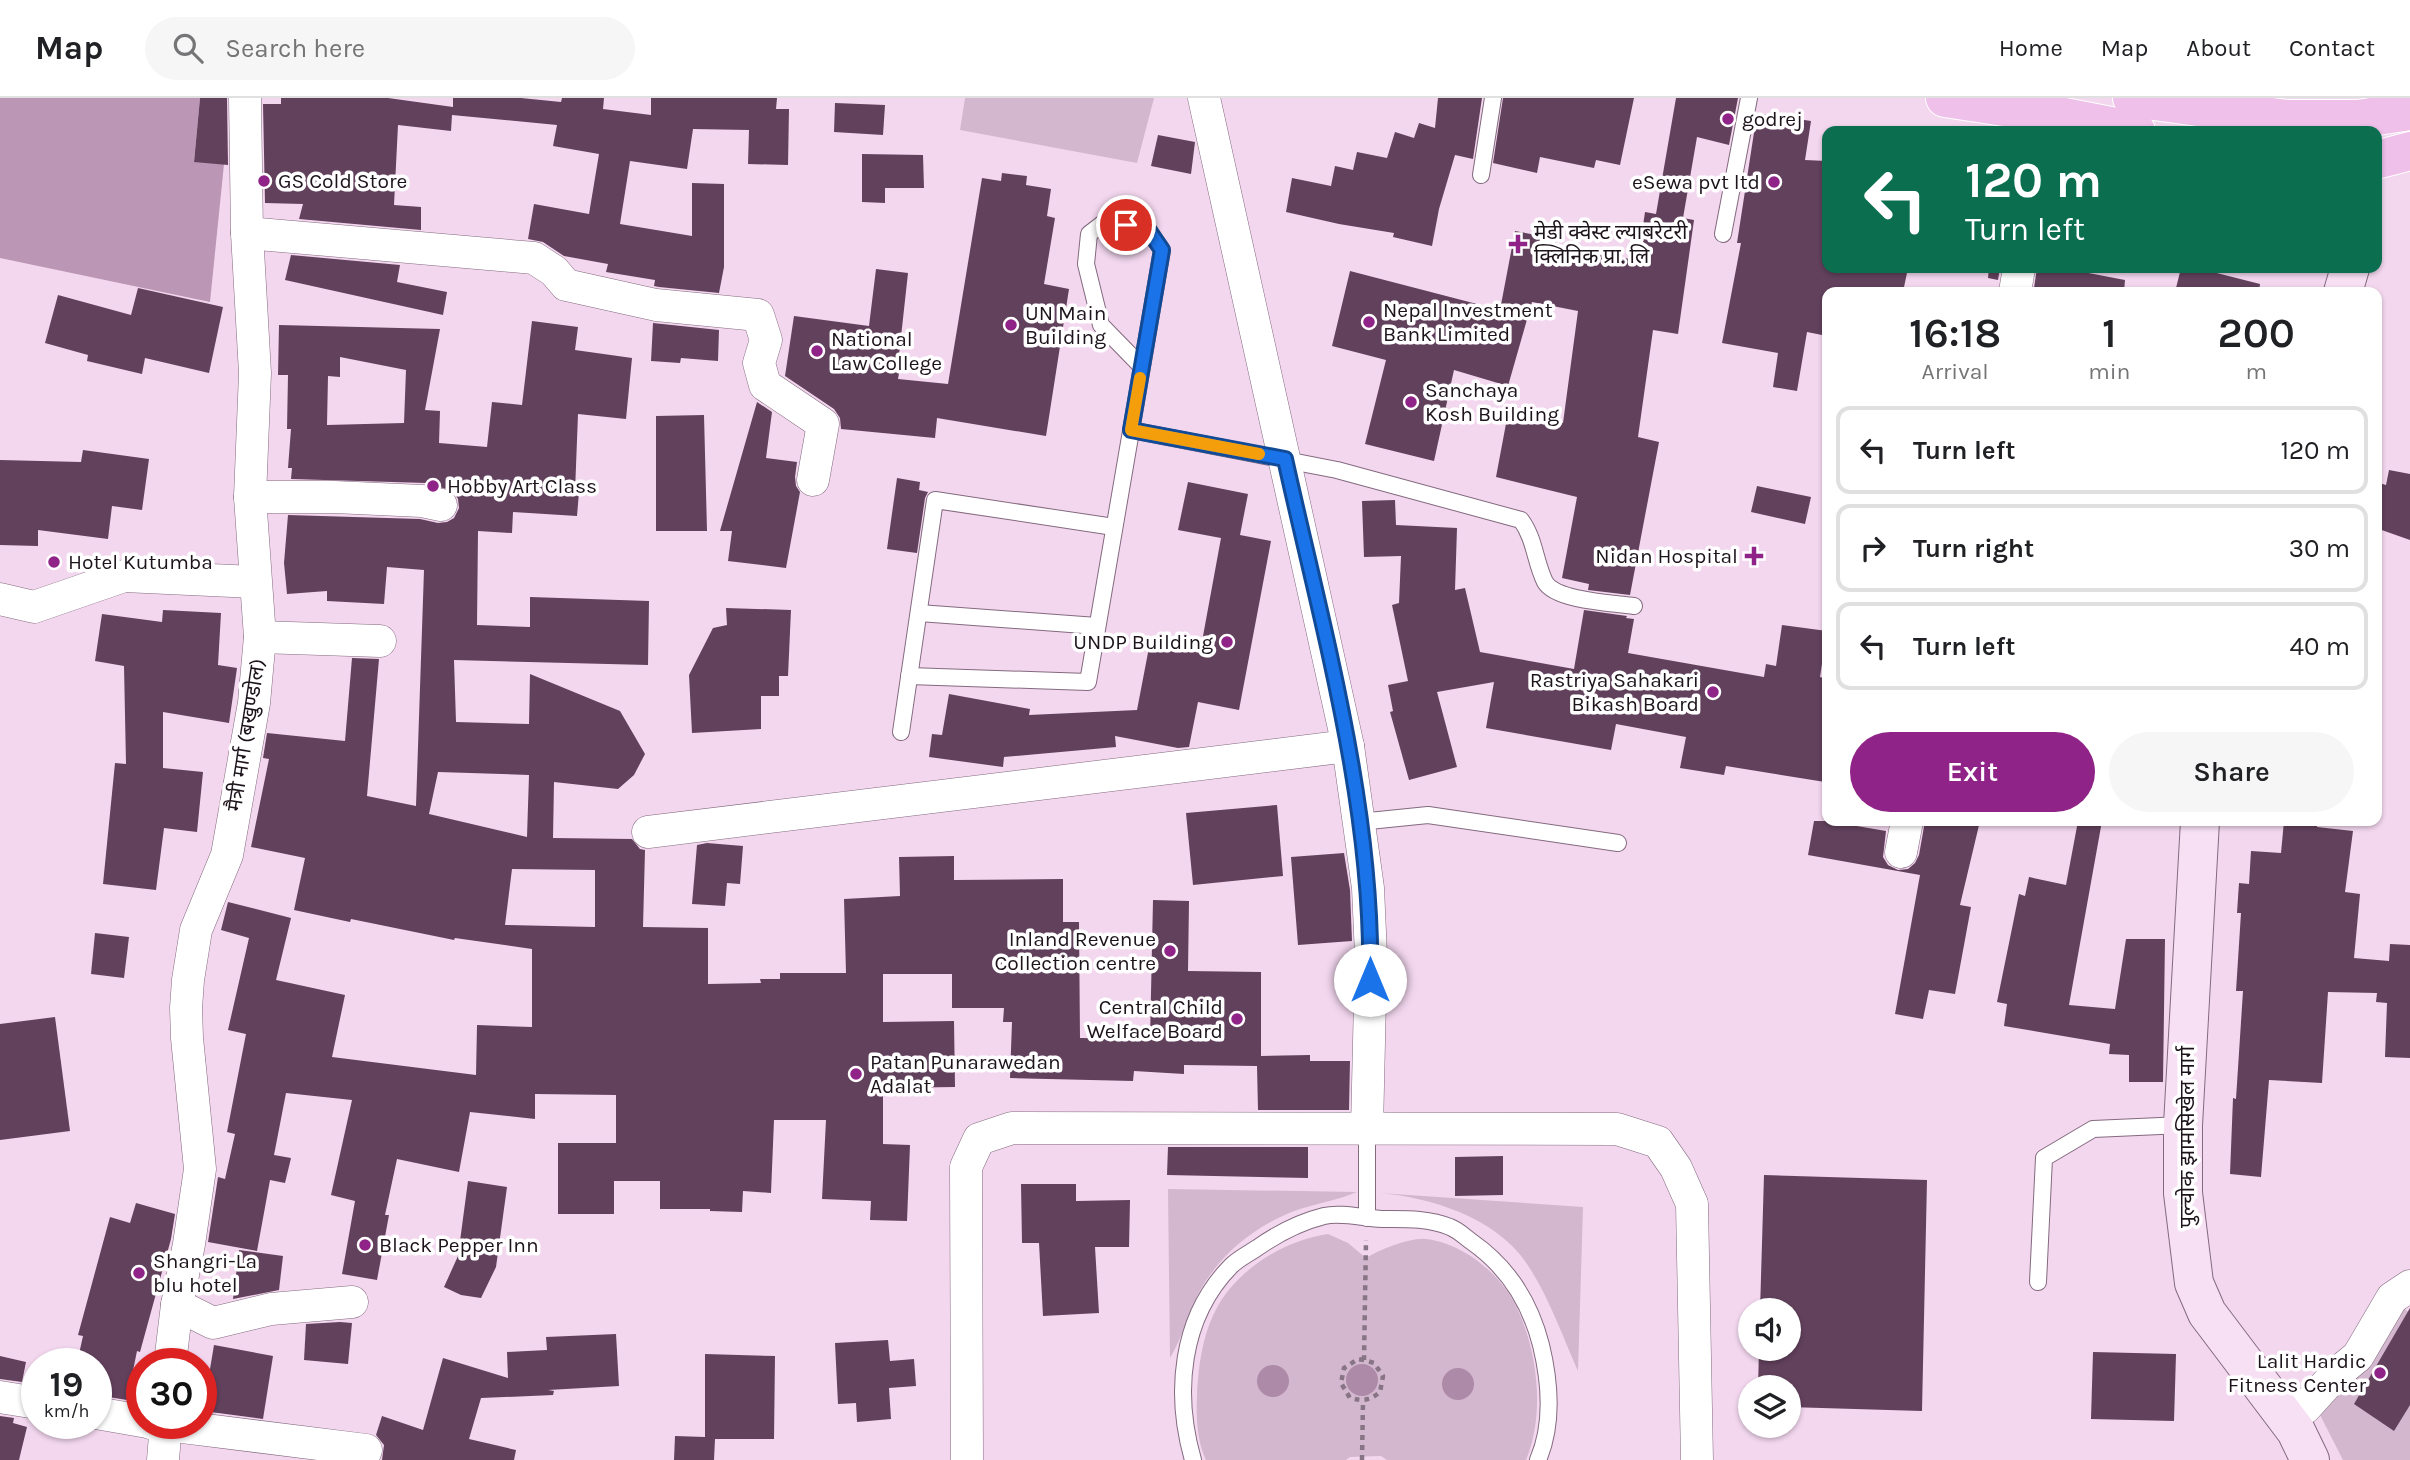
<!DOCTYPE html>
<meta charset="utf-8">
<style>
:root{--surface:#fff;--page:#f6f6f6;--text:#202124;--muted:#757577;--line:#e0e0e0;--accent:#8f2387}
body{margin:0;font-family:Karla,"Noto Sans Devanagari",sans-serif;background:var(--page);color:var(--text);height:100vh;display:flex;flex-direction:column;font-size:26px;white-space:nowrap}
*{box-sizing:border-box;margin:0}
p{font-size:23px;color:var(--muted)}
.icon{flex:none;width:38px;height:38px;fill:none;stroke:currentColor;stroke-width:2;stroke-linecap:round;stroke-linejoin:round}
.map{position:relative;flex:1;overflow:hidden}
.drawer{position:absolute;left:1822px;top:189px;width:560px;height:539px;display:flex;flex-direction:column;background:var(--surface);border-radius:14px;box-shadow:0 2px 5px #0004}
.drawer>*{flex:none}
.banner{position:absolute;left:1822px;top:28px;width:560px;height:147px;border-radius:14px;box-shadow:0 2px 5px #0004;background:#0b6e4f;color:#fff;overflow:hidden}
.controls{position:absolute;left:1738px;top:1200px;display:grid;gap:14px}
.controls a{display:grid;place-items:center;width:63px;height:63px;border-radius:50%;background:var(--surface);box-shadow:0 2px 5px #0004;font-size:35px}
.speed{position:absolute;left:21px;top:1250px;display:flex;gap:14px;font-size:35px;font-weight:700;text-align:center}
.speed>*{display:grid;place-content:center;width:91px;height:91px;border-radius:50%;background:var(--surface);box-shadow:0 2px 5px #0004;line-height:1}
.speed small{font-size:18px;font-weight:400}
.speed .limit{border:10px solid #d22;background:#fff;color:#111}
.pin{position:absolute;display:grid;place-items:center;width:60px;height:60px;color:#fff;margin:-30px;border:4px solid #fff;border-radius:50%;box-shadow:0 2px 7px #0007}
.me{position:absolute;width:77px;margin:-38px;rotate:0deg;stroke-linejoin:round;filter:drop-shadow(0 0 5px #0008)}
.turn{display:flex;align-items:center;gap:24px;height:147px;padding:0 28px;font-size:32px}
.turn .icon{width:91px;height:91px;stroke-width:2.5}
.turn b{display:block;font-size:49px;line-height:60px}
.eta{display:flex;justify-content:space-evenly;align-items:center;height:119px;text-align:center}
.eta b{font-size:42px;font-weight:600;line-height:49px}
.primary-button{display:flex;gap:14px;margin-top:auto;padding:14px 28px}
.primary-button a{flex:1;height:80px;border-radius:42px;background:var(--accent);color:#fff;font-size:28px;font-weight:600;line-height:80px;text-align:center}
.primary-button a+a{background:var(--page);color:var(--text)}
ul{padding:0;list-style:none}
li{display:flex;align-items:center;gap:21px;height:88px;margin:0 14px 10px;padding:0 14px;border:4px solid var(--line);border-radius:14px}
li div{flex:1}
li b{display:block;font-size:26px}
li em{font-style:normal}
header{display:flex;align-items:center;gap:42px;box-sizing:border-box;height:98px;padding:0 35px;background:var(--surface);border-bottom:2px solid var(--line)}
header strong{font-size:33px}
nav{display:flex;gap:38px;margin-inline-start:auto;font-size:24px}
.search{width:490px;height:63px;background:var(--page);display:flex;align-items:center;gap:18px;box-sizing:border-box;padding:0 24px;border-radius:38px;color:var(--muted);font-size:26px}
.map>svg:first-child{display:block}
.green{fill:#d3b7ce}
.forest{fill:#bb96b5}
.water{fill:#ae8aa9}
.building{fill:#62415d;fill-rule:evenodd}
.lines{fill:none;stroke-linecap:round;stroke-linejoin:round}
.service-casing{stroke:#836a7f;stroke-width:18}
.minor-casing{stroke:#836a7f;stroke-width:33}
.secondary-casing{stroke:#836a7f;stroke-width:40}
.primary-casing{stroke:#fff;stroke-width:40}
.path{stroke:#877484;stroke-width:4.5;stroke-dasharray:5 5;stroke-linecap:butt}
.service{stroke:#fff;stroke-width:16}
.minor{stroke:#fff;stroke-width:32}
.secondary{stroke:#f7e0f4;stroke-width:38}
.primary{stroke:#efc0e9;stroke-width:38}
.route-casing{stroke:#114b97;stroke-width:18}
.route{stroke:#1a73e8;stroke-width:12}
.slow{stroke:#f59e0b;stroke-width:12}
.poi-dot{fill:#8f2387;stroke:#fff;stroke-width:2.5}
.labels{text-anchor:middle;stroke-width:7;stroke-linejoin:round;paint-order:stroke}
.poi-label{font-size:21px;fill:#1c131b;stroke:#fff;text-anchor:start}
.street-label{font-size:21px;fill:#1c131b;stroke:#fff}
</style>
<header>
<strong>Map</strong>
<div class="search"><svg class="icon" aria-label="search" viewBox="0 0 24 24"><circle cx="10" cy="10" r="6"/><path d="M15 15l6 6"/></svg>Search here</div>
<nav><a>Home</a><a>Map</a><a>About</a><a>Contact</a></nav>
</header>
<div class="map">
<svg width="2410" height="1362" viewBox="0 0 2410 1362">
<rect width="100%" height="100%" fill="#f3d7ef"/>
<g class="green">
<path d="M965,0H1154L1137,65L960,32Z"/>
<path d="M1168,1091L1357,1094C1338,1102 1319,1105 1300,1111C1257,1126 1220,1155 1198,1196C1188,1217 1182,1240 1170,1260Z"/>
<path d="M1379,1095L1583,1109L1578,1273C1562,1237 1549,1199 1527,1166C1497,1120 1430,1099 1379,1095Z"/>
<path d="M1328,1136L1348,1145L1366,1160C1379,1152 1411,1139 1426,1141C1463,1145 1502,1177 1517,1210C1538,1255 1545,1316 1526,1362H1387L1381,1358L1350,1359L1346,1362H1206C1197,1344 1196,1318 1197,1299C1198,1268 1203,1233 1219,1206C1241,1169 1286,1142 1328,1136Z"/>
<path d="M2403,1210L2410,1215V1362H2343L2318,1313Z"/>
</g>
<path class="forest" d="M0,0H200L194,63L224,66L210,204L0,160Z"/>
<g class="water">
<circle cx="1362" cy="1282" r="16"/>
<circle cx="1273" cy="1283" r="16"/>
<circle cx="1458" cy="1286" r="16"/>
</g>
<g class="building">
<path d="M200,0H227L228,67L194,64Z"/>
<path d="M281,0H388L453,9V0H521L561,4L562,0H604L603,11L651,17V0H777L776,11H789L788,67L748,66L749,32L693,31L687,71L630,63L620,126L692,138V85L724,86V169L719,195L659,189L654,188L655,182L606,174L608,166L564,158L543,144L528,141L534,106L589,116L599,56L553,48L557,27L452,17L451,33L398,27L394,107L421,109V132L299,121L303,106L265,105L263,6H281Z"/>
<path d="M1438,0H1482L1473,61L1455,57L1439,111L1432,148L1393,139L1394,135L1339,126L1286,114L1292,80L1331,88L1335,68L1353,72L1357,54L1387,60L1395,34L1414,40L1419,25L1435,30Z"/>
<path d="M1503,0H1634L1620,67L1596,62L1594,70L1540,59L1537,75L1493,65Z"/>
<path d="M1676,0H1738L1729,47L1697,39L1683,120L1694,122L1678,236L1653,232L1638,339L1659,344L1630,497L1588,492L1589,486L1562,480L1577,399L1496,379L1508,315L1563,325L1578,213L1532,204L1508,288L1454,272L1434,363L1365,346L1386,262L1332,248L1350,173L1500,212L1515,133L1557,141L1555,150L1638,162L1645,114L1656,116Z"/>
<path d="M835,5L885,7L883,37L834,34Z"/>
<path d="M1757,15L1811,23L1805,62L1827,63V170H1908L1903,194H1827V238L1807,234L1797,293L1773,289L1778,255L1722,245L1741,145H1737Z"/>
<path d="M1158,37L1195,44L1191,76L1151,68Z"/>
<path d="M862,56L923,57L924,90H885V105L862,104Z"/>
<path d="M1002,75L1027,78L1026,87L1051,91L1047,118L1055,120L1044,186L1069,191L1046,338L937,320L935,340L841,331L840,320L834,311L785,278L794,218L869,228L876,171L908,175L899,257L902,258L898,281L948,286L982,80L1001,83Z"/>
<path d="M291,157L400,167L397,184L447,194L443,217L285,182Z"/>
<path d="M1989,170H2000L1998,182L1988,180Z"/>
<path d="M2037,170H2079L2078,173L2125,182L2124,194H2052L2034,190Z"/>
<path d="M2181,170H2197L2260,186L2259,194H2175Z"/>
<path d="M138,190L223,209L209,275L145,260L142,276L87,263L88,257L45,245L58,197L131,217Z"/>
<path d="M532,223L578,229L575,252L632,260L626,321L578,316L575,394H579L577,418L513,414L512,435L478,433L477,527L530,529V499L649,503L648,567L454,562L456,624L529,626L530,576L620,613L645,656L634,677L618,691L554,684L553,740L632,741L640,751L645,752L643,829L708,830V886L761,885L760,881H780V875H846L844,801L900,798L899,759L954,758V782L1063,781V824H1079L1080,940L1150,941L1153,802L1189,803L1188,873L1261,874V958L1310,957V963H1350L1349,1012H1258L1257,968L1184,967V976L1134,973L1133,983L1010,980L1012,924H1003L1004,910H952V876H883V924L954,923L955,989L883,990V1046L910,1047L907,1123L870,1122L871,1103L822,1101L826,1022H774L771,1095L743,1093L742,1114L710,1113V1111H660V1083H614V1116H558V1045H616V997L535,996V1021L470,1014L459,1074L397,1061L385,1117H389L377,1182L342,1176L355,1103L331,1097L352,1002L286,995L274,1057L291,1060L285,1085L270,1082L257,1153L208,1144L218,1079L225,1081L235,1036L227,1034L246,936L228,932L249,840L221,832L228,804L291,820L276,882L345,897L332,959L476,977L477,927L532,929V851L455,840L454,842L351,821L350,824L294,812L305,760L251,749L269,661L263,660L267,635L345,643L352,560L379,561L367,698L416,708L424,472L387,469L384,506L327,503V493L287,496L284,465L288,417L420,421L438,425L447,424L454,420L459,410L458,401L453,393L426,385L291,381L292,370H288L291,331H287L288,277H278L279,227L440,231L425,312L440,313L439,345L487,349L492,304L522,307ZM340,259L406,272L404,325L327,327L328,278L340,279ZM438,674L529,677L527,739L429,716ZM512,771L595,772V829L505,827Z"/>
<path d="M653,225L719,232L718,263L681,260L680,265L651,263Z"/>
<path d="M757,304L772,314L766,360L797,364L795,379L796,388L800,394L786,470L728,463L732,433H720Z"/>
<path d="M704,317L707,433H656V318Z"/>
<path d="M83,352L149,361L142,412L112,408L108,441L38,432V448L0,447V362L81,364Z"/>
<path d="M2389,372L2410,376V442L2376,430V384L2386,387Z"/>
<path d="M897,380L920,384L919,392L928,394L925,400L917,455L887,451Z"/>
<path d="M1188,384L1248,396L1240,437L1271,443L1239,612L1198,604L1189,649L1178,650L1115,638L1116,649L1004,659L1003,669L929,659L932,636L942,637L949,596L1030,611L1029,617L1137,612L1151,539L1201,549L1221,440L1178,432Z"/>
<path d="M1757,388L1811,399L1805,426L1751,414Z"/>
<path d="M1395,402L1396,427L1457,430L1455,492L1465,490L1480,554L1574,571L1584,512L1627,518L1626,520L1634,521L1628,555L1764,579L1766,566L1776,568L1782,527L1827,533L1820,579L1827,581V665L1825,684L1726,668L1724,677L1680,670L1686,639L1616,626L1611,652L1486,630L1494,584L1437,594L1457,669L1409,682L1390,614L1393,613L1388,587L1408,583L1392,507L1399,505L1401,458L1364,459L1362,403Z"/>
<path d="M726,510L791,512L788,578H779V598H761V631L692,635L689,577L713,530L727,527Z"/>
<path d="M163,512L221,515L218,567L237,570L229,625L163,614V670L203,674L197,734L164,730L156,792L103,786L115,665L126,666L124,568L95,563L102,516L162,524Z"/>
<path d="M1277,707L1283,778L1193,787L1186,715Z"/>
<path d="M1814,723H1852L1851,727L1886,733L1883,759L1888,767L1898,772L1908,771L1915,765L1919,757L1925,723H1980L1960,807L1971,809L1955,896L1929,892L1923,921L1895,916L1920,777L1808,757Z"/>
<path d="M2078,723H2102L2069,907L2115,911L2126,841H2165L2163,984H2129V957L2109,956L2110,946L2004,928L2007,906L1997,904L2019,796L2025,798L2029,779L2066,787Z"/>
<path d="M2284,723H2317V729L2353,733L2345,794L2360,796L2354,860L2389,863L2390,846L2410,847V960L2385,959L2387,905L2376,904L2377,895L2328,894L2322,985L2269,982L2261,1079L2230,1076L2233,1000L2236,1001L2243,893H2236L2241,815H2237L2239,785L2249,786L2251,753L2281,755Z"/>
<path d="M707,745L743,748L740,786L727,785L725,808L692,806L697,747Z"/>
<path d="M1344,755L1350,792L1352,843L1298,847L1291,759Z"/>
<path d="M95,835L129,839L124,880L91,876Z"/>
<path d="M55,919L70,1033L0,1042V926Z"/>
<path d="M1168,1049H1308V1080L1167,1077Z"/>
<path d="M1503,1058V1097L1455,1098V1059Z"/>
<path d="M1764,1077L1927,1082L1922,1313L1788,1309V1290H1758L1759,1251H1788V1213H1760Z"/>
<path d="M468,1083L507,1089L496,1169L481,1200L461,1197L444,1189L458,1158Z"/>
<path d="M1021,1086H1076V1103L1130,1102L1129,1149H1095L1099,1215L1043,1218L1039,1145H1022Z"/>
<path d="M136,1105L175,1116L171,1141L140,1254L137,1253L127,1302L96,1297V1265H77L83,1238L78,1237L110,1119L130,1125Z"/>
<path d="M239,1152L283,1158L279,1192L233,1201Z"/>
<path d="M2410,1210V1307L2394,1333L2354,1306Z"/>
<path d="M340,1224L352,1225L348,1266L304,1262L306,1226Z"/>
<path d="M616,1236L619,1288L548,1292L554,1293L553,1297L481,1300L469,1341L516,1352L514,1362H382L384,1347L376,1337L382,1318L423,1332L443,1260L508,1280L507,1254L547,1252L546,1239Z"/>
<path d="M888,1242L890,1263L914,1261L916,1288L889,1290L891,1321L857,1324L856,1305L838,1306L835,1245Z"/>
<path d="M214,1247L273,1258L263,1321L203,1313Z"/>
<path d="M2093,1254L2176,1256L2174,1323L2091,1321Z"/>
<path d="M705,1256L775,1258L774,1341H715L714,1362H674L675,1338L705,1339Z"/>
<path d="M0,1258L26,1264L22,1284L0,1281Z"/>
<path d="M0,1318L14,1320L13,1325L27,1329L19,1362H0Z"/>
</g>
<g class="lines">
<defs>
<g id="service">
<path d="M1481,77L1493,0"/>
<path d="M1723,136L1749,0"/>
<path d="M1131,332L1337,372L1521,422C1535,441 1535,464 1545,484C1556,503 1613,505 1634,508"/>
<path d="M919,515L1097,528"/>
<path d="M909,578L1088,584L1162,152L1147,130L1106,123L1089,136L1086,166L1101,227L1141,268"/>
<path d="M901,634L935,402L1114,429"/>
<path d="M1359,724L1428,717L1618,745"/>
<path d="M1367,1120V1031"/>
<path d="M2038,1184L2044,1060L2093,1031L2183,1027"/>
<path d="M1193,1362C1174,1296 1180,1220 1231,1168C1238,1161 1248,1156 1257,1150C1277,1136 1300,1124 1324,1118C1341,1114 1364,1120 1382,1121C1405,1121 1428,1120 1450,1129C1458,1132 1465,1139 1472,1144C1509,1170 1530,1204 1541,1247C1550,1284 1553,1327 1538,1362"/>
</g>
<g id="minor">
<path d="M1204,0L1348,648L1368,790L1371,857L1367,1031"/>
<path d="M247,135L534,160L554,173L566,187L656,207L758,217L766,242L759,265L765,287L823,326L813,382"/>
<path d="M2015,194L2019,170"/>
<path d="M250,399H334L422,403L441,407"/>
<path d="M0,501L34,509L124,478L254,484"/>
<path d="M260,539L380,543"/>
<path d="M648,734L1348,648"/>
<path d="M1901,754L1907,723"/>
<path d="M177,1207L213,1225L271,1211L352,1204"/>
<path d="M170,1265L177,1207L189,1146L200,1071L187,940L186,910L188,882L196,832L227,757L254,605L260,539L250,399L255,275L247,135L245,0"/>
<path d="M0,1299L37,1305"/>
<path d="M96,1315L142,1323"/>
<path d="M2284,1317L2305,1310L2334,1278L2358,1258L2392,1200L2410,1188"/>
<path d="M150,1325L366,1352L362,1362"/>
<path d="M163,1362L166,1325"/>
<path d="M967,1362L966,1069L979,1041L1012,1030L1617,1031L1658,1044L1676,1070L1692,1106L1697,1362"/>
</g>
<g id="secondary">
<path d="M2343,194L2350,170"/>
<path d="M2200,723L2183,1027V1095L2194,1185L2207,1215L2296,1333L2310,1362"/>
</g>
<g id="primary">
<path d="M1945,0L2044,15L2136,33"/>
<path d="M2132,0L2286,21H2358L2410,13"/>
<path d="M2376,62L2410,53"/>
</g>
</defs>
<use href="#service" class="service-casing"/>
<use href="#minor" class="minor-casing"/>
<use href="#secondary" class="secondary-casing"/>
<use href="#primary" class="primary-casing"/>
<g class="path">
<path d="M1364,1262L1358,1261L1344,1270L1341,1285L1350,1300C1364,1303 1369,1303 1380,1294L1383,1278L1374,1265L1364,1262L1366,1142"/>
<path d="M1362,1362L1363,1303"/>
</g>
<use href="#service" class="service"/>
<use href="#minor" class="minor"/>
<use href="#secondary" class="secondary"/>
<use href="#primary" class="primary"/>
</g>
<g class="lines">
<defs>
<path id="route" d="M1126,127L1147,130L1162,152L1131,332L1285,361C1322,528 1374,710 1370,882"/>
</defs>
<use href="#route" class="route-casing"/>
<use href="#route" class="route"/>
<path class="slow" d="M1140,280L1131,332L1259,356"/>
</g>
<g class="poi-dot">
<circle cx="1728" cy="21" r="7"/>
<circle cx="264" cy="83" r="7"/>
<circle cx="1774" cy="84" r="7"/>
<path d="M1514.5 135.5h7v7h7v7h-7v7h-7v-7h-7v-7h7z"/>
<circle cx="1369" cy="224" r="7"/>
<circle cx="1011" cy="227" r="7"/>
<circle cx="817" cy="253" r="7"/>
<circle cx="1411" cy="304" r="7"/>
<circle cx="433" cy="388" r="7"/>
<path d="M1750.5 447.5h7v7h7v7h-7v7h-7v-7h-7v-7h7z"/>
<circle cx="54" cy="464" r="7"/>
<circle cx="1227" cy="544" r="7"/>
<circle cx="1713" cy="594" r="7"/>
<circle cx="1170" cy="853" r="7"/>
<circle cx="1237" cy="921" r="7"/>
<circle cx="856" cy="976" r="7"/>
<circle cx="365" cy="1147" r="7"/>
<circle cx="139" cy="1175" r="7"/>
<circle cx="2380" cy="1275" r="7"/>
</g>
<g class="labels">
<g class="poi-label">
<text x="1742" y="28">godrej</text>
<text x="278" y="90">GS Cold Store</text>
<text x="1760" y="91" text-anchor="end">eSewa pvt ltd</text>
<text x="1534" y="141">मेडी क्वेस्ट ल्याबरेटरी<tspan x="1534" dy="24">क्लिनिक प्रा. लि</tspan></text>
<text x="1383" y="219">Nepal Investment<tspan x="1383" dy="24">Bank Limited</tspan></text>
<text x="1025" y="222">UN Main<tspan x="1025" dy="24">Building</tspan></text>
<text x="831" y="248">National<tspan x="831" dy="24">Law College</tspan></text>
<text x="1425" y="299">Sanchaya<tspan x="1425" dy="24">Kosh Building</tspan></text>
<text x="447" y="395">Hobby Art Class</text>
<text x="1738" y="465" text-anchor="end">Nidan Hospital</text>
<text x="68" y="471">Hotel Kutumba</text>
<text x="1213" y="551" text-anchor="end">UNDP Building</text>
<text x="1699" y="589" text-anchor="end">Rastriya Sahakari<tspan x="1699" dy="24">Bikash Board</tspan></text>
<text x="1156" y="848" text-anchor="end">Inland Revenue<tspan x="1156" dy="24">Collection centre</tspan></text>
<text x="1223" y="916" text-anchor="end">Central Child<tspan x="1223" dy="24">Welface Board</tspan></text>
<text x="870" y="971">Patan Punarawedan<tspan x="870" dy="24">Adalat</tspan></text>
<text x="379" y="1154">Black Pepper Inn</text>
<text x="153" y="1170">Shangri-La<tspan x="153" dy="24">blu hotel</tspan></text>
<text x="2366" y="1270" text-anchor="end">Lalit Hardic<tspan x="2366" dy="24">Fitness Center</tspan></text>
</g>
<g class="street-label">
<text transform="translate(246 637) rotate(-81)" y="7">मैत्री मार्ग (बखुण्डोल)</text>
<text transform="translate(2187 1039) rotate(-90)" y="7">पुल्चोक झामसिखेल मार्ग</text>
</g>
</g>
</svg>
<div class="controls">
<a><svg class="icon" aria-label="sound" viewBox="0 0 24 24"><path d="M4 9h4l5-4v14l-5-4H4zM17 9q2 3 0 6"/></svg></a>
<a><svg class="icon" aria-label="layers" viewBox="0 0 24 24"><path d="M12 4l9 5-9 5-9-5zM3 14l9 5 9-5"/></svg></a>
</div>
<div class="speed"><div>19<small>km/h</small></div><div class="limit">30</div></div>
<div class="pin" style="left:1126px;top:127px;background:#d93025"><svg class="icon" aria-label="arrive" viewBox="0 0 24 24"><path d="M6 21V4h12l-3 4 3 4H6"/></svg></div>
<svg class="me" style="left:1370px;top:882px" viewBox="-20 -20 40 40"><circle r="19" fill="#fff"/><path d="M0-13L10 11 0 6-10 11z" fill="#1a73e8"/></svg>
<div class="banner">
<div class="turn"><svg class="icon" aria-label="left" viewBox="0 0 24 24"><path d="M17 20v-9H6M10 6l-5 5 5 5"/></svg><div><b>120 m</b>Turn left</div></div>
</div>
<section class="drawer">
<div class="eta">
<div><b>16:18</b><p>Arrival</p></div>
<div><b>1</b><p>min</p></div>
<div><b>200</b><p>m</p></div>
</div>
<ul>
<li><svg class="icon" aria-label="left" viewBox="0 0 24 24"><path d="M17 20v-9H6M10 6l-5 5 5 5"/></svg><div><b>Turn left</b></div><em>120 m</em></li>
<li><svg class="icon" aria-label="right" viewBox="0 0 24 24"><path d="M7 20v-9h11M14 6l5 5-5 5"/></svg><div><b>Turn right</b></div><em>30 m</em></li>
<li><svg class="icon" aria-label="left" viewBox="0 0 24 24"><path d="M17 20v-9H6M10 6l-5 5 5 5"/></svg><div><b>Turn left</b></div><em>40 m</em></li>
</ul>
<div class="primary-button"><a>Exit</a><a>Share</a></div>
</section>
</div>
